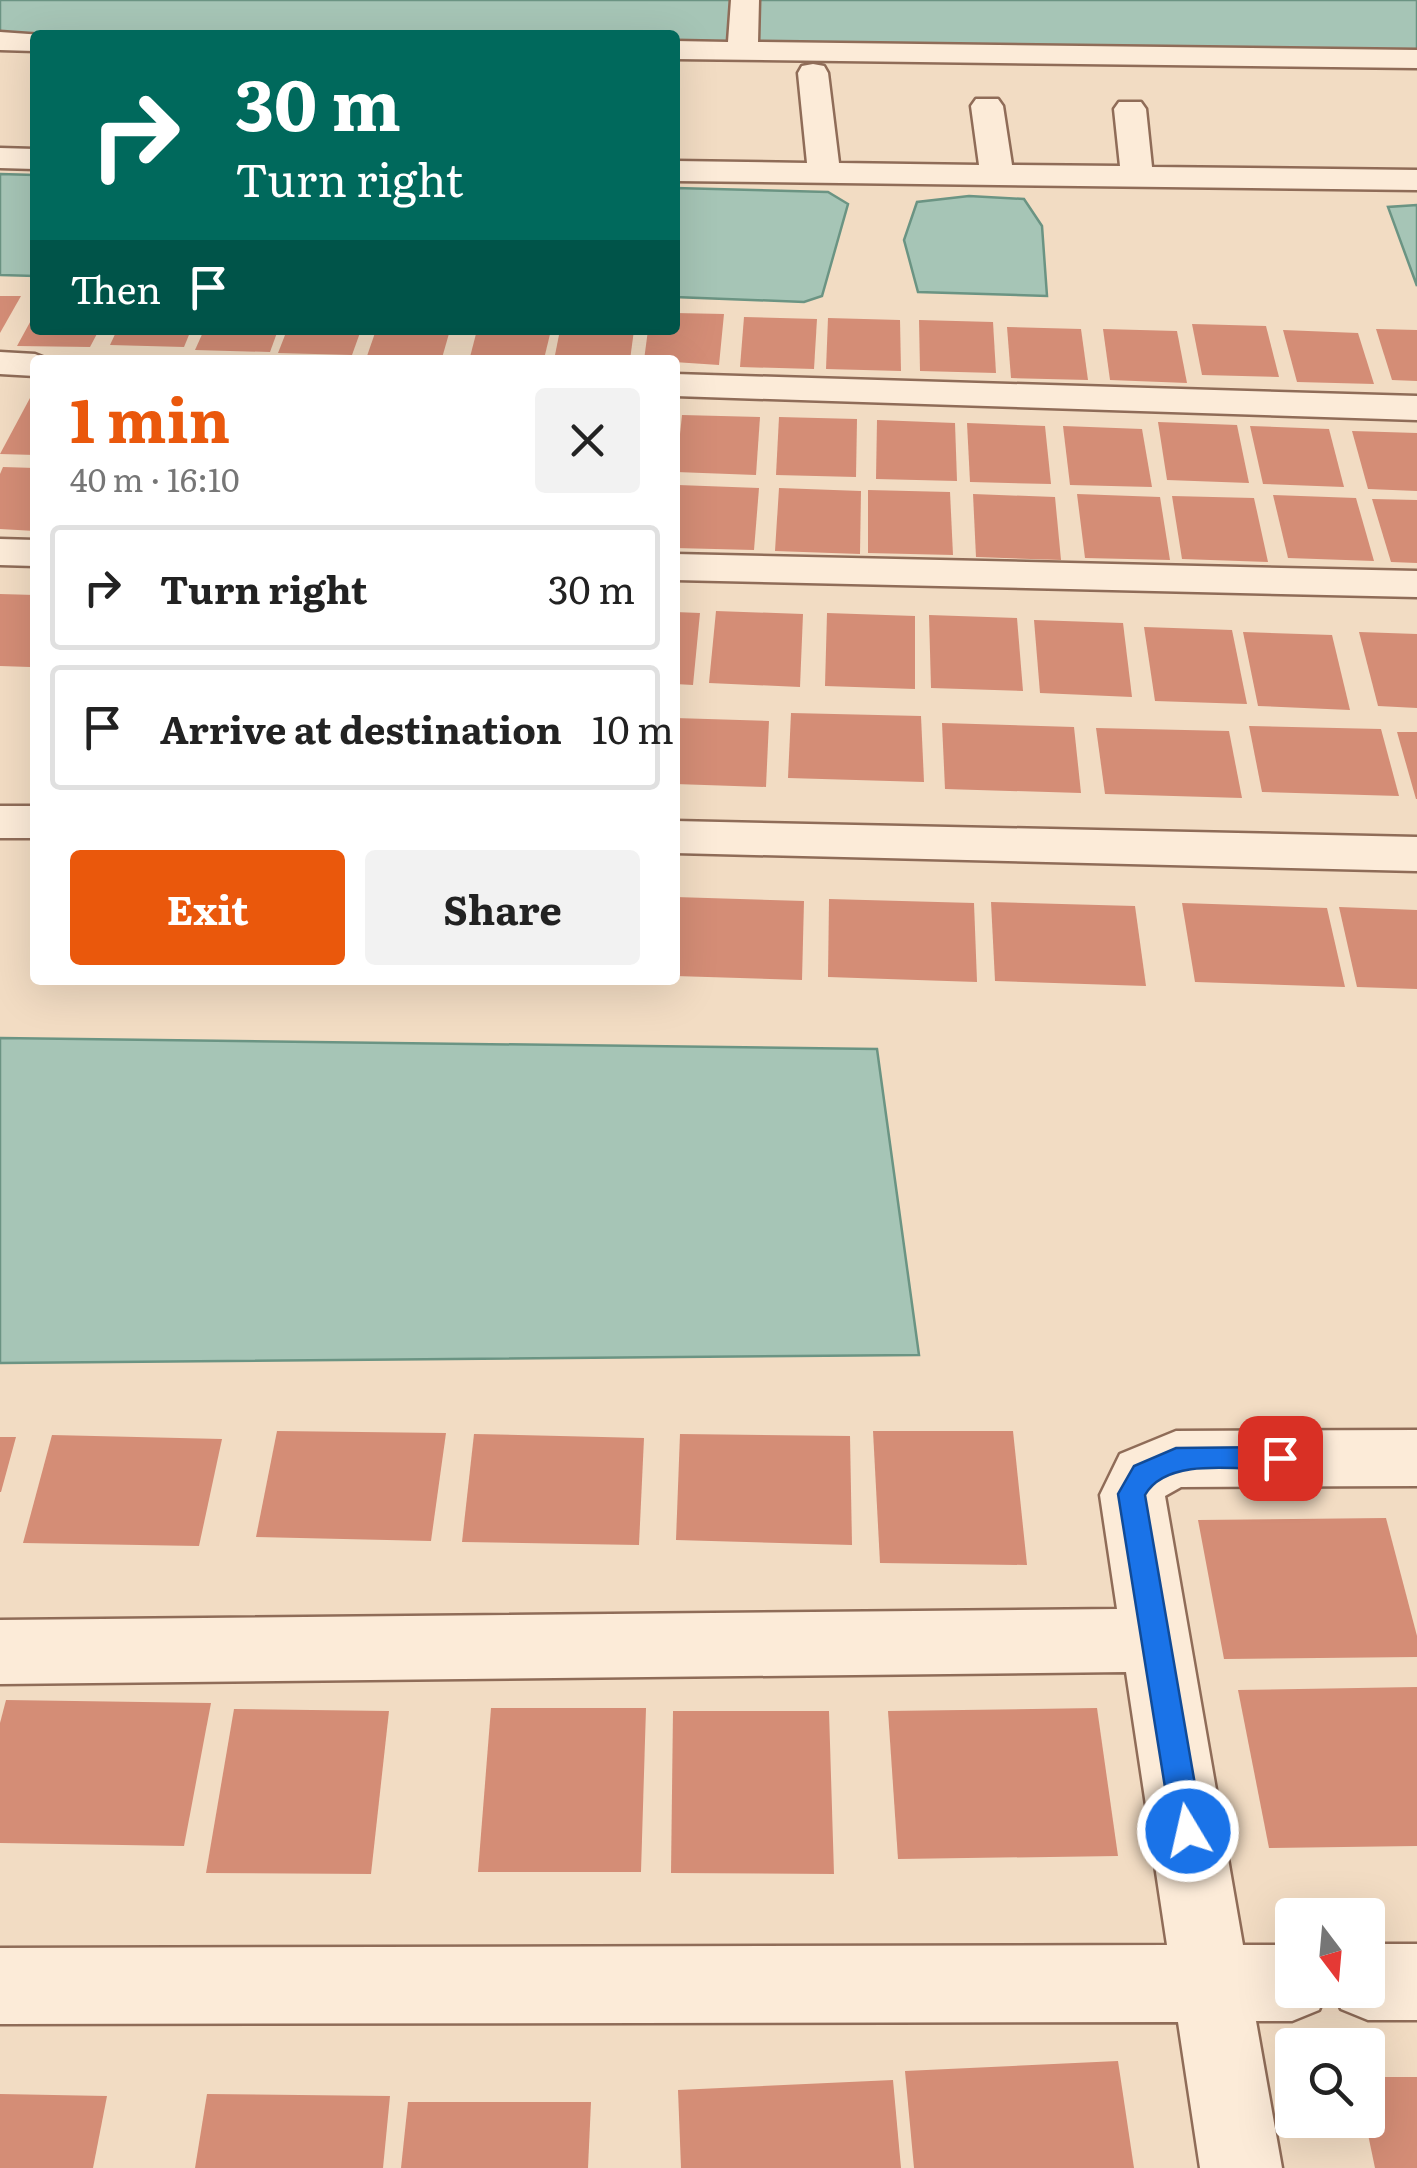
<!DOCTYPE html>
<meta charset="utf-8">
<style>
:root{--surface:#fff;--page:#f2f2f2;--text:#222;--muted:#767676;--line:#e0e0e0;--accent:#ea580c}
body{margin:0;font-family:Literata,serif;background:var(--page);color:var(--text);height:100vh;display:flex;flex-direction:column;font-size:38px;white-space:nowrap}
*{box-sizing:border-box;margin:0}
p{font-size:32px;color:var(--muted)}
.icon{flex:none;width:55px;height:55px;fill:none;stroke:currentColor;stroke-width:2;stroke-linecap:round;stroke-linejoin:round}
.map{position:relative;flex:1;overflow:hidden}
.sheet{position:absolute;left:30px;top:355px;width:650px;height:630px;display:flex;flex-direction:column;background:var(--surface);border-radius:10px;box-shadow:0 10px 40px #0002}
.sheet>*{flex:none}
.top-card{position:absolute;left:30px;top:30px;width:650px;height:305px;border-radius:10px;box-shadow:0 10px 40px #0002;background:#00695c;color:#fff;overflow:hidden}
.needle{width:65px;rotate:164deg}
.tools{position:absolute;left:1275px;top:1898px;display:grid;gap:20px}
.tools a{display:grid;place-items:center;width:110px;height:110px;border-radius:10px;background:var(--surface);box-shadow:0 10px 40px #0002;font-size:50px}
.pin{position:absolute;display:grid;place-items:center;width:85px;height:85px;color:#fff;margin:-42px;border-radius:20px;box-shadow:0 5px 15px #0006}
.me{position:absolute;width:110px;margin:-55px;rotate:351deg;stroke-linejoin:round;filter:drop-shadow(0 0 8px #0008)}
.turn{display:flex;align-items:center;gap:35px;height:210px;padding:0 40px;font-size:45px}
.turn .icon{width:130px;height:130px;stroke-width:2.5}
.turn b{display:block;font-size:70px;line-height:85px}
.then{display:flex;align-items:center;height:95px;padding:0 40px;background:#0003;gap:20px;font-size:38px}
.round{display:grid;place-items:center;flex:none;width:105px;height:105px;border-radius:10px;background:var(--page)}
.head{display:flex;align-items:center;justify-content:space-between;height:170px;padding:0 40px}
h1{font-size:60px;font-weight:700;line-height:75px;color:var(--accent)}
.button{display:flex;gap:20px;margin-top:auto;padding:20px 40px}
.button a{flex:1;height:115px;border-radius:10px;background:var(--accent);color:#fff;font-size:40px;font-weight:700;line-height:115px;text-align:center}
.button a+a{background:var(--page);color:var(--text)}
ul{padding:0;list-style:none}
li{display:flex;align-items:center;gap:30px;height:125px;margin:0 20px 15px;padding:0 20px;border:5px solid var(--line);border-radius:10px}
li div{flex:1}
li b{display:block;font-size:38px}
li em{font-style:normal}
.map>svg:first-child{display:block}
.water{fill:#a6c5b6;stroke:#6b9483;stroke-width:2.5}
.building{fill:#d48d76}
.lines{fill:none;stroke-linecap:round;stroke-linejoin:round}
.street-casing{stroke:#8f6c58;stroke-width:5}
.street{fill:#fcebd8;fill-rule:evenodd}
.route{fill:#1a73e8;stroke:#114b97;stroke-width:2.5}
</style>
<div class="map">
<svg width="1417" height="2168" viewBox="0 0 1417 2168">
<rect width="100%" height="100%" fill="#f2dcc3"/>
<g class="water">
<path d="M0,0H1417V53L675,43V35L0,34Z"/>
<path d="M0,174L35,175V276L0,275Z"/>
<path d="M675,188L828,192L848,204L822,296L804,302L675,297Z"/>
<path d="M969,196L1024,199L1042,226L1047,296L918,292L904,240L917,202Z"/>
<path d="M1417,205V286L1388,207Z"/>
<path d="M0,1038L877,1049L919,1355L0,1363Z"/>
</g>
<g class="building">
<path d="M0,296H21L0,333Z"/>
<path d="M35,313V330H99L90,347L17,346Z"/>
<path d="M675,313L724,314L719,365L644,360L648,330H675Z"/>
<path d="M744,317L817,319L814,369L740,367Z"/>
<path d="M828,318L900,320L901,371L826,369Z"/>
<path d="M919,320L993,322L996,373L920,371Z"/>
<path d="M1192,324L1266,326L1279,377L1202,375Z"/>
<path d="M1007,327L1081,329L1088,380L1011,378Z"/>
<path d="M1103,329L1177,331L1187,383L1110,380Z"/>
<path d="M1376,329L1417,330V381L1392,380Z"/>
<path d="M117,330H191L184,347L110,345Z"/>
<path d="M204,330H278L270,352L195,350Z"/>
<path d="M287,330H361L352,355L278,353Z"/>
<path d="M376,330H450L442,358L367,356Z"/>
<path d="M477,330H551L544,359L470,357Z"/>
<path d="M560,330H634L630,360H554Z"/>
<path d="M1283,330L1358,333L1374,384L1297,382Z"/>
<path d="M30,398H35V455L0,454Z"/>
<path d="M682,415L760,417L756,475L676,472Z"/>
<path d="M779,417L857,419L856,477L776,475Z"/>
<path d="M877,420L955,423L957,481L876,479Z"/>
<path d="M1158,422L1237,425L1249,483L1167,480Z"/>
<path d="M967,423L1045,426L1051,484L970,482Z"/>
<path d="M1063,426L1142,429L1152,487L1070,485Z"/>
<path d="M1250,426L1329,429L1344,487L1263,484Z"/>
<path d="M1352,431L1417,433V491L1368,489Z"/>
<path d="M3,467L35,468V531L0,529V474Z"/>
<path d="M678,485L759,488L754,550L675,548Z"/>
<path d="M779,488L861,491L860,554L775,551Z"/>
<path d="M868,490L950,492L953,555L868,553Z"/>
<path d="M973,494L1055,497L1061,560L976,557Z"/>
<path d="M1077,494L1160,497L1170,560L1085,558Z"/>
<path d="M1273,495L1356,498L1374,561L1288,558Z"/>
<path d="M1172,496L1254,498L1268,562L1182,559Z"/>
<path d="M1372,499L1417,500V563L1391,562Z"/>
<path d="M0,594L35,595V657L30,667L0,666Z"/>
<path d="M716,611L803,614L800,687L709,683Z"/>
<path d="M675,612L700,613L693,685L675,684Z"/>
<path d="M827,613L915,616V689L825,686Z"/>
<path d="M929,615L1017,618L1023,691L931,688Z"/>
<path d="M1034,620L1123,623L1132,697L1040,693Z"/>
<path d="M1144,627L1232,630L1247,704L1155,701Z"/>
<path d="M1243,632L1332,635L1350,710L1258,706Z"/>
<path d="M1359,632L1417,634V708L1378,706Z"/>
<path d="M791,713L921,716L924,782L788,778Z"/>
<path d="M675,718L769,721L766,787L675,784Z"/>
<path d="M942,723L1074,727L1081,793L945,789Z"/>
<path d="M1249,726L1381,729L1399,796L1262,792Z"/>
<path d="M1096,728L1229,731L1242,798L1105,794Z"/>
<path d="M1397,732H1417V799H1416Z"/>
<path d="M675,897L804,901L802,980L675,976Z"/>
<path d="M829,899L974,903L977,982L828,977Z"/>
<path d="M991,902L1135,906L1146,986L995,981Z"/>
<path d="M1182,903L1327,908L1345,987L1195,982Z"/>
<path d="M1339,907L1417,910V989L1357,987Z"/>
<path d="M277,1431L446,1433L431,1541L256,1537Z"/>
<path d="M873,1431H1013L1027,1565L880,1563Z"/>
<path d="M474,1434L644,1438L639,1545L462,1542Z"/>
<path d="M680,1434L850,1436L852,1545L676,1540Z"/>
<path d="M52,1435L222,1439L199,1546L23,1543Z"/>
<path d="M0,1437H16L1,1492H0Z"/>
<path d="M1386,1518L1417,1636V1657L1224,1659L1198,1520Z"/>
<path d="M1417,1687V1846L1269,1848L1238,1690Z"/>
<path d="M6,1700L211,1703L184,1846L0,1843V1723Z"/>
<path d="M491,1708H646L641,1872H478Z"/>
<path d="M1097,1708L1118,1856L898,1859L888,1711Z"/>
<path d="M234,1709L389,1711L371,1874L206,1873Z"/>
<path d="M673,1711H829L834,1874L671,1873Z"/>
<path d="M1118,2061L1134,2168H914L905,2071Z"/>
<path d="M1368,2077H1417V2168H1375L1365,2120Z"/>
<path d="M893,2080L901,2168H681L678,2090Z"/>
<path d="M0,2094L107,2096L93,2168H0Z"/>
<path d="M207,2094L390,2096L383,2168H195Z"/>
<path d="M408,2102H591L588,2168H401Z"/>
</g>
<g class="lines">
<defs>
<g id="street">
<path d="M731,0H759L758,42L1417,50V68L675,59V41L728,42Z"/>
<path d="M0,32L43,35H35V51L0,50Z"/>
<path d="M813,64L824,66L828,73L839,163L979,165L971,106L976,99H998L1003,106L1012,165L1120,166L1114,109L1119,102H1141L1146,109L1152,167L1417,170V190L675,181V161L807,163L798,73L802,66Z"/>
<path d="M0,148L35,149V169L0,168Z"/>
<path d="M0,352L35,354L50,360H35V376L0,374Z"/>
<path d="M675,374L1417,396V420L675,396Z"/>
<path d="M0,539L35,540V566L0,565Z"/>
<path d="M675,554L1417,571V597L675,580Z"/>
<rect x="0" y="806" width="35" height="32"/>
<path d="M675,821L1417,837V871L675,853Z"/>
<path d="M1417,1430V1486L1181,1487L1165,1496L1243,1945H1292V1990H1327L1319,2010L1292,2021H1256L1282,2168H1200L1178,2022L0,2024V1948L1167,1945L1126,1672L0,1684V1620L1117,1609L1100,1495L1120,1454L1176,1431Z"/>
<path d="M1368,1944H1417V2020H1368L1341,2009L1333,1990H1368Z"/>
</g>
</defs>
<use href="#street" class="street-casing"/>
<use href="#street" class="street"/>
</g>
<path class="route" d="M1280,1447L1289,1450L1293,1458L1289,1467L1280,1470C1240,1470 1167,1456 1145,1495L1203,1831L1198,1842L1188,1846L1177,1842L1172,1831L1118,1494L1134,1466L1176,1448Z"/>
</svg>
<div class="tools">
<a><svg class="needle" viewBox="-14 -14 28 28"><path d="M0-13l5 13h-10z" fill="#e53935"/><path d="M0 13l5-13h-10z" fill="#767676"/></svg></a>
<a><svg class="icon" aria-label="search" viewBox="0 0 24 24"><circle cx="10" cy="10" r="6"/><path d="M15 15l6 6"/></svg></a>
</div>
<div class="pin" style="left:1280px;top:1458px;background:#d93025"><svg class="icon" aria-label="arrive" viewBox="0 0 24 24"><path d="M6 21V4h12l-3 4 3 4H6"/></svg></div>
<svg class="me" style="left:1188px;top:1831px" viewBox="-20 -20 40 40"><circle r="17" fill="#1a73e8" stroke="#fff" stroke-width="3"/><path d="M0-11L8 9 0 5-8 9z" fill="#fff"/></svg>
<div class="top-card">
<div class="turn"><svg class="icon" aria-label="right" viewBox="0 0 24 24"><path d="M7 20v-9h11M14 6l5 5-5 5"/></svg><div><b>30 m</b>Turn right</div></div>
<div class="then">Then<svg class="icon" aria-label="arrive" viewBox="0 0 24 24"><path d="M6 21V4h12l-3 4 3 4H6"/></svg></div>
</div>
<section class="sheet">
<div class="head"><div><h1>1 min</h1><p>40 m · 16:10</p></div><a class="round"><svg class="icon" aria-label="close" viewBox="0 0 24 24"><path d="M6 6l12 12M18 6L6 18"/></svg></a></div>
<ul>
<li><svg class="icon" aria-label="right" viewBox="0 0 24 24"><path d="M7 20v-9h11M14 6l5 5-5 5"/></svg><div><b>Turn right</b></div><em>30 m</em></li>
<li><svg class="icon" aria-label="arrive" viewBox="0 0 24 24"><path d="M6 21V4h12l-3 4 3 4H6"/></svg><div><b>Arrive at destination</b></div><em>10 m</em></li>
</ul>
<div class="button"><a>Exit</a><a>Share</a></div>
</section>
</div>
